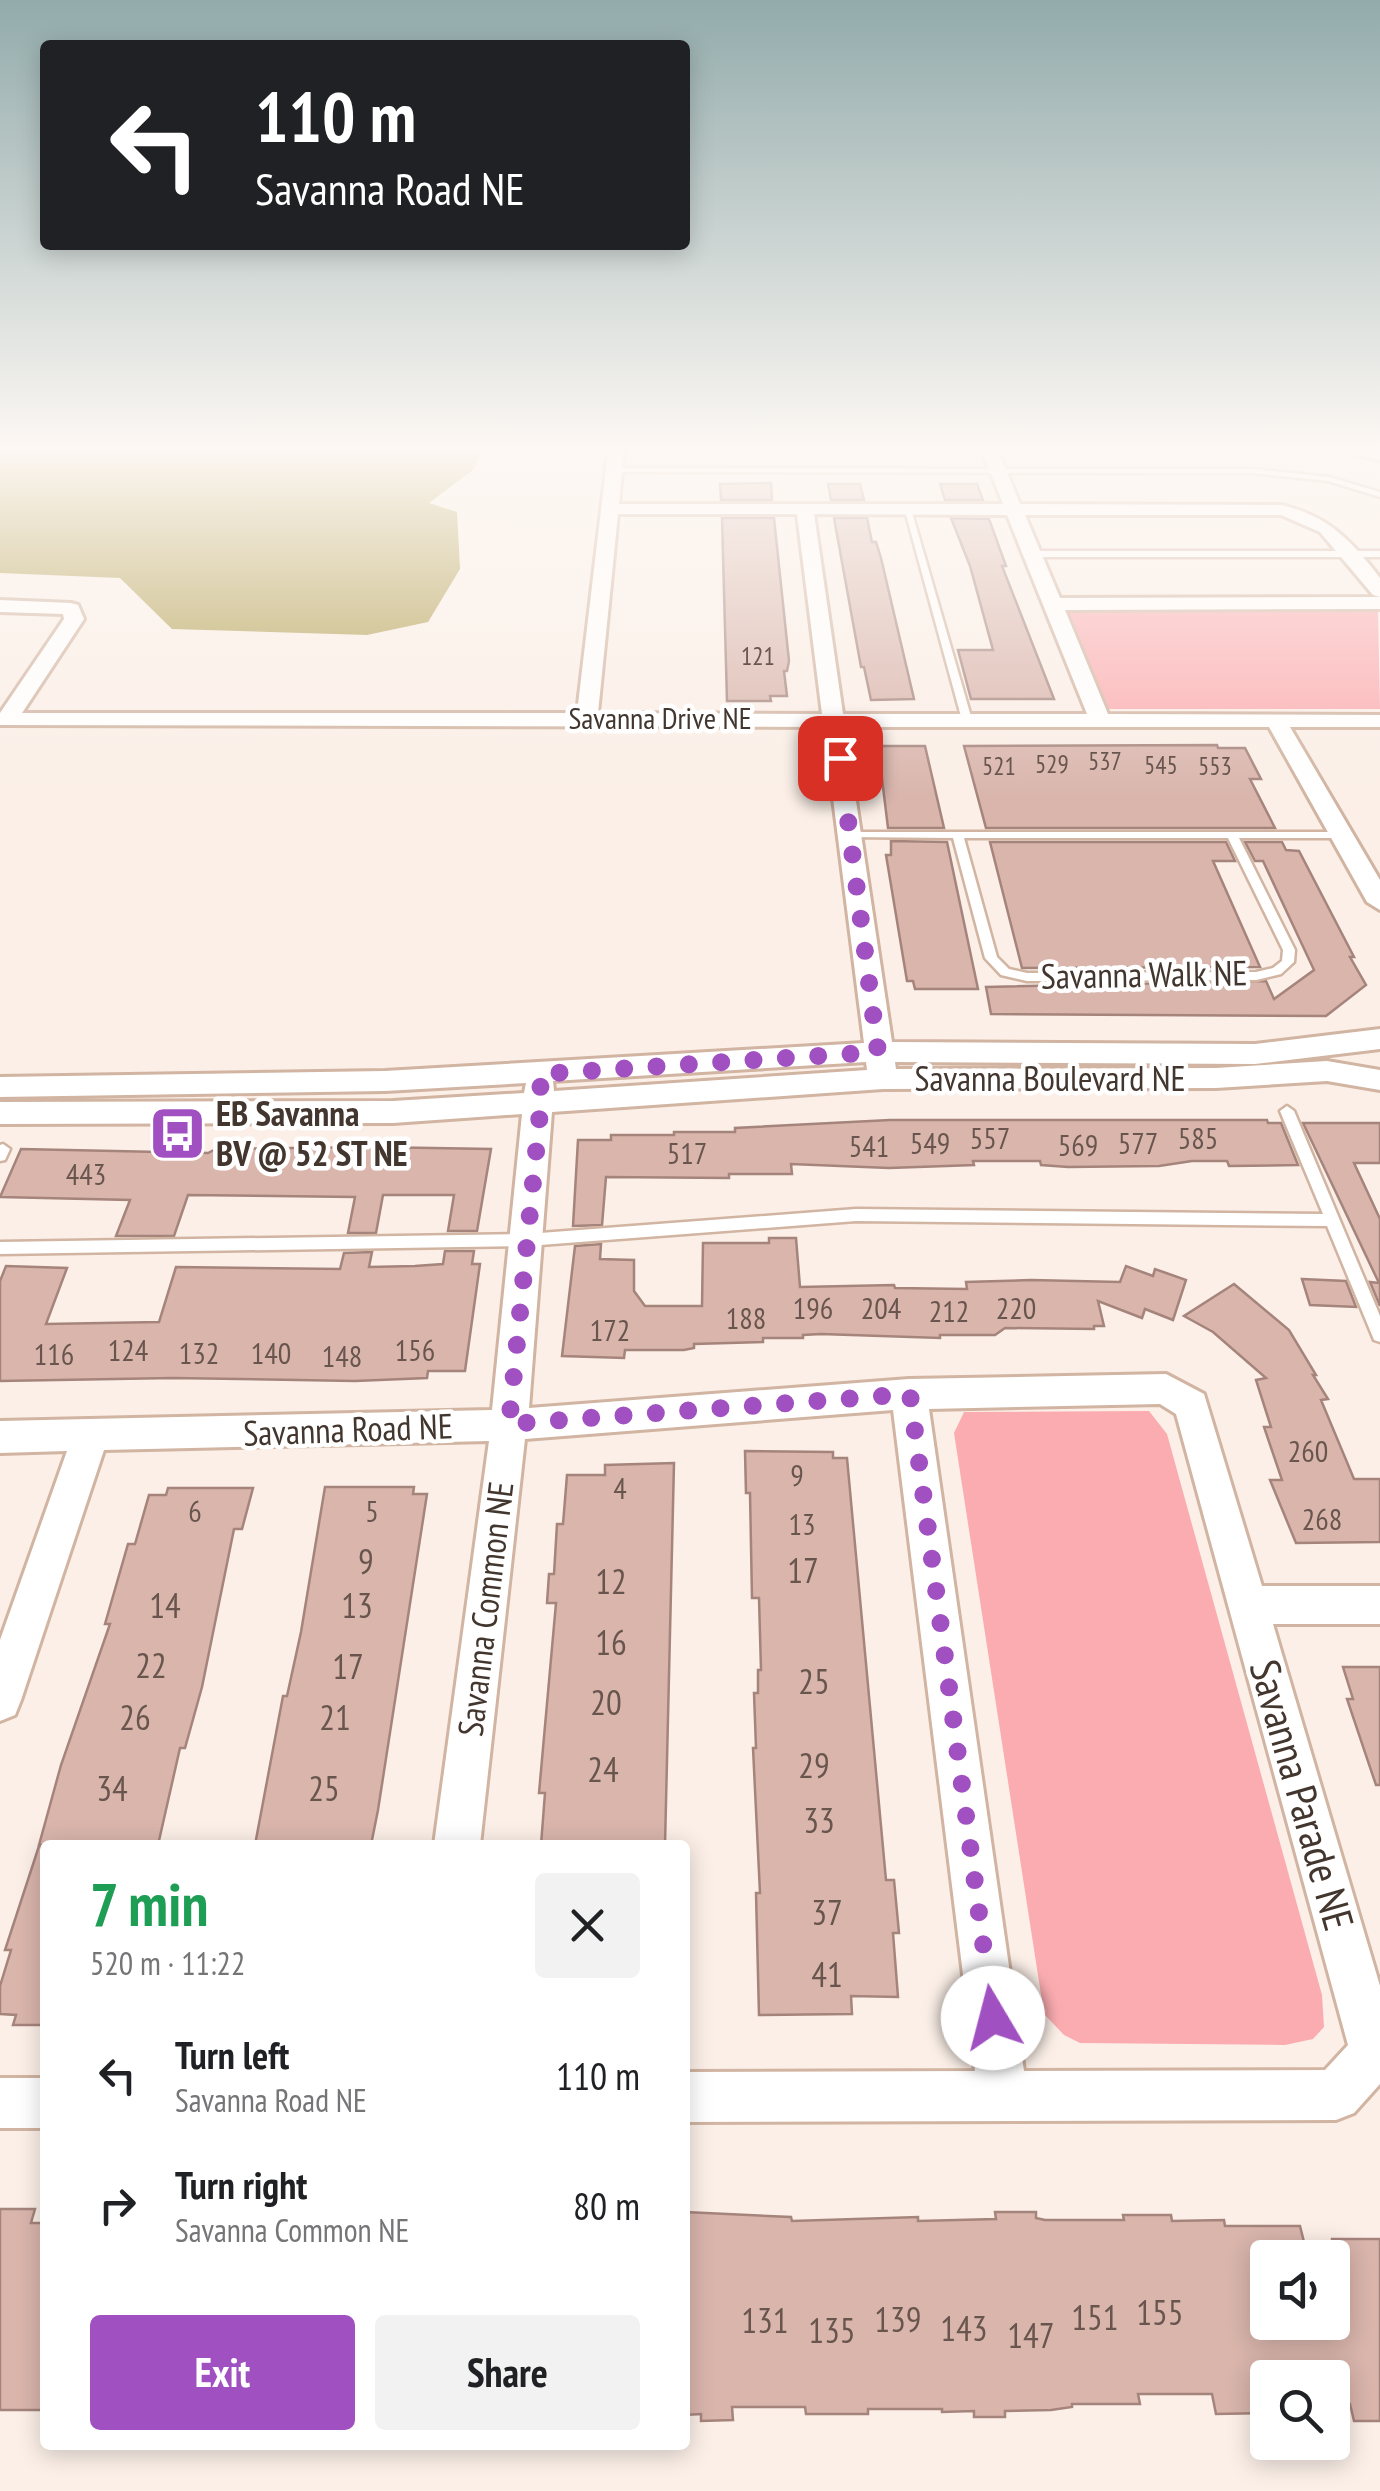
<!DOCTYPE html>
<meta charset="utf-8">
<style>
:root{--surface:#fff;--page:#f2f2f2;--text:#202124;--muted:#757577;--accent:#a050c0}
body{margin:0;font-family:"PT Sans Narrow",sans-serif;background:var(--page);color:var(--text);height:100vh;display:flex;flex-direction:column;font-size:38px;white-space:nowrap}
*{box-sizing:border-box;margin:0}
p{font-size:32px;color:var(--muted)}
.icon{flex:none;width:55px;height:55px;fill:none;stroke:currentColor;stroke-width:2;stroke-linecap:round;stroke-linejoin:round}
.map{position:relative;flex:1;overflow:hidden}
.drawer{position:absolute;left:40px;top:1840px;width:650px;height:610px;display:flex;flex-direction:column;background:var(--surface);border-radius:10px;box-shadow:0 5px 25px #0003}
.drawer>*{flex:none}
.top-card{position:absolute;left:40px;top:40px;width:650px;height:210px;border-radius:10px;box-shadow:0 5px 25px #0003;background:#202124;color:#fff;overflow:hidden}
.fabs{position:absolute;left:1250px;top:2240px;display:grid;gap:20px}
.fabs a{display:grid;place-items:center;width:100px;height:100px;border-radius:10px;background:var(--surface);box-shadow:0 5px 25px #0003;font-size:50px}
.pin{position:absolute;display:grid;place-items:center;width:85px;height:85px;color:#fff;margin:-42px;border-radius:20px;box-shadow:0 5px 15px #0006}
.me{position:absolute;width:110px;margin:-55px;rotate:352deg;stroke-linejoin:round;filter:drop-shadow(0 0 8px #0008)}
.turn{display:flex;align-items:center;gap:35px;height:210px;padding:0 50px;font-size:45px}
.turn .icon{width:130px;height:130px;stroke-width:2.5}
.turn b{display:block;font-size:70px;line-height:85px}
.round{display:grid;place-items:center;flex:none;width:105px;height:105px;border-radius:10px;background:var(--page)}
.head{display:flex;align-items:center;justify-content:space-between;height:170px;padding:0 50px}
h1{font-size:60px;font-weight:700;line-height:75px;color:#1e9e55}
.cta{display:flex;gap:20px;margin-top:auto;padding:20px 50px}
.cta a{flex:1;height:115px;border-radius:10px;background:var(--accent);color:#fff;font-size:40px;font-weight:700;line-height:115px;text-align:center}
.cta a+a{background:var(--page);color:var(--text)}
ul{padding:0;list-style:none}
li{display:flex;align-items:center;gap:30px;height:130px;padding:0 50px}
li div{flex:1}
li b{display:block;font-size:38px}
li em{font-style:normal}
.map>svg:first-child{display:block}
.green{fill:#fbacb0}
.water{fill:#b19e50}
.building{fill:#d9b5ac;stroke:#a5847c;stroke-width:2.5}
.lines{fill:none;stroke-linecap:round;stroke-linejoin:round}
.service-casing{stroke:#d1b4a1;stroke-width:5}
.minor-casing{stroke:#d1b4a1;stroke-width:6}
.service{fill:#fff;fill-rule:evenodd}
.minor{fill:#fff;fill-rule:evenodd}
.route{stroke:#a050c0;stroke-width:18;stroke-dasharray:0 32.4}
.labels{text-anchor:middle;stroke-width:9;stroke-linejoin:round;paint-order:stroke}
.far-number-label{font-size:25px;fill:#68564e}
.far-street-label{font-size:30px;fill:#42362e;stroke:#fff}
.number-label{font-size:30px;fill:#68564e}
.street-label{font-size:35px;fill:#42362e;stroke:#fff}
.poi-label{font-size:35px;font-weight:bold;fill:#42362e;stroke:#fff;text-anchor:start}
.near-number-label{font-size:35px;fill:#68564e}
.near-street-label{font-size:42px;fill:#42362e;stroke:#fff}
</style>
<div class="map">
<svg width="1380" height="2491" viewBox="0 0 1380 2491">
<rect width="100%" height="100%" fill="#fbefe7"/>
<g class="green">
<path d="M1068,611H1378L1380,709H1108Z"/>
<path d="M1149,1411L1167,1434L1322,1995L1324,2027L1313,2039L1285,2045L1080,2043L1064,2035L1044,2014L954,1433L964,1412Z"/>
</g>
<path class="water" d="M0,451H481L474,469L429,503L457,512L460,569L428,622L367,635L172,629L120,578L0,573Z"/>
<g class="building">
<path d="M771,483L772,500H721L720,484Z"/>
<path d="M828,484H860L864,500H831Z"/>
<path d="M940,484H977L983,500H945Z"/>
<path d="M722,518H774L789,661L787,671H784L787,696H770L771,701H727Z"/>
<path d="M834,518H867L872,542H876L881,558L914,699L871,700L864,667H861Z"/>
<path d="M951,518L989,519L1006,566H1002L1054,699H971L958,650H993L970,566Z"/>
<path d="M1217,745L1218,748H1245L1261,779H1250L1275,828H986L964,746Z"/>
<path d="M878,746H925L944,828H888Z"/>
<path d="M891,841L947,842L978,989H915L913,981H907L886,855H891Z"/>
<path d="M990,842H1226L1235,861H1213L1260,967L1022,968Z"/>
<path d="M1245,842H1282L1286,850L1299,851L1354,957H1350L1366,985L1326,1016L991,1014L986,987L1266,981L1274,999L1314,970L1263,861H1255Z"/>
<path d="M890,1120H1267L1268,1123H1281L1298,1165L1229,1166L1227,1161H1192L1159,1166L1068,1167L1041,1165L1040,1161H973L974,1165L889,1168L791,1164L792,1174H729V1178L606,1177L602,1225L573,1226L578,1140H611V1135H674V1132H735V1128Z"/>
<path d="M1303,1123H1380V1163H1354L1380,1219V1306L1370,1282L1379,1283Z"/>
<path d="M372,1147L491,1149L477,1231H448L454,1195H383L376,1233H348L355,1197L188,1195L174,1236H116L130,1200L0,1197L21,1149L208,1153L216,1149Z"/>
<path d="M769,1238H796L800,1287L894,1285L895,1288L967,1289L966,1282L1031,1280L1120,1282L1126,1266L1153,1276L1155,1269L1186,1280L1173,1320L1145,1309L1142,1318L1098,1301L1104,1326H1094V1329L1005,1328L995,1335H940V1338L821,1334L803,1335V1338H763V1342L694,1344V1348L684,1350H625L624,1358L562,1356L575,1246L601,1244L600,1259L634,1260V1291L645,1306H702L703,1243H769Z"/>
<path d="M445,1251H474L472,1264H480L465,1371H428L427,1378L355,1381L173,1378L0,1381V1281L6,1266L67,1268L46,1324L159,1322L176,1267L340,1269L344,1253L372,1252L369,1267L415,1266L443,1264Z"/>
<path d="M1302,1279L1346,1281L1356,1307L1310,1305Z"/>
<path d="M1234,1284L1289,1330L1316,1375H1313L1328,1399L1321,1400L1354,1479H1380V1542L1296,1543L1270,1480H1282L1264,1427H1271L1256,1380L1266,1378L1213,1332L1184,1316Z"/>
<path d="M745,1451L833,1452V1458H847L886,1880H894L899,1933H893L898,1997L851,1996L852,2014L759,2015L756,1893H760L753,1748H756L754,1693H758V1670H761L759,1598H752L750,1493H746Z"/>
<path d="M674,1463L665,1845H541L545,1793H539L556,1603H547L549,1574H554L557,1524H563L567,1475H605V1465Z"/>
<path d="M325,1487H414L413,1494H427L378,1810L371,1845H255L283,1696H287L301,1632Z"/>
<path d="M168,1488H253L242,1529H234L202,1687L185,1748H180L158,1845H39L61,1765L110,1624H105L128,1544H135L149,1495H166Z"/>
<path d="M1343,1667H1380V1785H1376L1347,1699H1353Z"/>
<path d="M39,1846L45,1847V2025H13L16,2015L0,2014V1986L11,1950H5Z"/>
<path d="M0,2209H35L31,2223H45V2410H0Z"/>
<path d="M685,2212L791,2217L792,2221L918,2217V2221L996,2219L995,2212H1036V2218L1045,2220H1124L1123,2215H1171L1172,2221L1224,2220L1225,2226H1300L1308,2258H1268V2322H1332V2239H1380V2421H1354L1350,2404H1332V2378H1268V2413L1216,2414L1212,2394H1138L1140,2404H1072V2407L1051,2410L1005,2411V2417H974V2411L942,2412V2409H868V2414H806L805,2407H732L733,2420L701,2421V2414L685,2415Z"/>
</g>
<g class="lines">
<defs>
<g id="service">
<path d="M614,468L1252,469L1329,477L1380,492V497L1328,481L1252,473L611,472Z"/>
<path d="M904,507L911,509L972,720L971,722L962,720Z"/>
<path d="M1380,551V557H1034L1030,554L1034,551Z"/>
<path d="M849,832H1342L1348,835L1342,838H1239L1295,950L1294,962L1281,974L1256,980L1027,981L1001,975L985,958L953,838L845,837V833ZM964,838H1228L1283,950L1282,961L1273,968L1256,972L1027,973L1009,969L997,957Z"/>
<path d="M1287,1106L1294,1111L1380,1316V1342L1374,1340L1372,1335L1327,1226L856,1221L527,1246L0,1254V1242L527,1234L856,1209L1323,1214L1280,1111Z"/>
<path d="M3,1144L10,1149L5,1160L0,1161V1145Z"/>
</g>
<g id="minor">
<path d="M608,451H624L619,504H1003L982,451H998L1020,504L1281,505C1327,515 1352,541 1380,578V597L1373,595L1320,532L1281,515H1025L1060,598L1380,597V609L1065,610L1108,714L1380,715V727H1290L1380,880V910L1367,902L1269,727H845L892,1042L1255,1044L1380,1029V1049L1255,1064L895,1062L896,1069L1216,1068L1327,1061L1380,1070V1090L1327,1081L1216,1088L883,1089L552,1112L529,1408L909,1379L1166,1374L1204,1394L1262,1586H1380V1624H1273L1380,1986V2084L1354,2113L1336,2120L685,2122V2072L975,2071L893,1410L525,1439L480,1845H434L489,1441L104,1450L21,1700L15,1715L0,1721V1640L67,1451L0,1453V1421L492,1410L522,1114L393,1123L0,1124V1102L393,1101L524,1093L526,1083L385,1091L0,1097V1077L385,1071L864,1043L824,727L0,725V713L64,619L63,614L0,612V600L71,603L78,605L84,619L22,713H577ZM618,514H797L822,714L598,713ZM814,514L1007,515L1087,714H843ZM866,1062L867,1070L554,1091L553,1081ZM1160,1404L1176,1414L1348,2045L1325,2070L1024,2071L929,1409Z"/>
<path d="M1351,451H1380V460L1353,454Z"/>
<rect x="0" y="2078" width="45" height="50"/>
</g>
</defs>
<use href="#service" class="service-casing"/>
<use href="#minor" class="minor-casing"/>
<use href="#service" class="service"/>
<use href="#minor" class="minor"/>
</g>
<linearGradient id="sky" x2="0" y2="1"><stop stop-color="#92abab"/><stop offset="0.56" stop-color="#fdf8f4"/><stop offset="1" stop-color="#fdf8f4" stop-opacity="0"/></linearGradient>
<rect width="1380" height="800" fill="url(#sky)"/>
<g class="lines">
<path class="route" d="M840,758L878,1052L540,1074L541,1102L509,1424L910,1394L993,2018"/>
</g>
<defs>
<symbol id="bus-square" viewBox="-11 -11 22 22"><rect x="-9" y="-9" width="18" height="18" rx="4" fill="#a050c0" stroke="#fff"/><path d="M-5-6H5V4H4V6H2V4H-2V6H-4V4H-5ZM-3.5-4V0h7V-4ZM-3.5 1.2v1.5H-2V1.2ZM2 1.2v1.5H3.5V1.2Z" fill="#fff"/></symbol>
</defs>
<g fill-rule="evenodd">
<use href="#bus-square" x="146" y="1102" width="63" height="63"/>
</g>
<g class="labels">
<g class="far-number-label">
<text x="758" y="665">121</text>
<text x="1105" y="770">537</text>
<text x="1052" y="773">529</text>
<text x="1161" y="774">545</text>
<text x="999" y="775">521</text>
<text x="1215" y="775">553</text>
</g>
<g class="far-street-label">
<text x="660" y="729">Savanna Drive NE</text>
</g>
<g class="number-label">
<text x="990" y="1149">557</text>
<text x="1198" y="1149">585</text>
<text x="930" y="1154">549</text>
<text x="1138" y="1154">577</text>
<text x="1078" y="1156">569</text>
<text x="869" y="1157">541</text>
<text x="687" y="1164">517</text>
<text x="86" y="1185">443</text>
<text x="813" y="1319">196</text>
<text x="881" y="1319">204</text>
<text x="1016" y="1319">220</text>
<text x="949" y="1322">212</text>
<text x="746" y="1329">188</text>
<text x="610" y="1341">172</text>
<text x="128" y="1361">124</text>
<text x="415" y="1361">156</text>
<text x="199" y="1364">132</text>
<text x="271" y="1364">140</text>
<text x="54" y="1365">116</text>
<text x="342" y="1367">148</text>
<text x="1308" y="1462">260</text>
<text x="797" y="1486">9</text>
<text x="620" y="1499">4</text>
<text x="195" y="1522">6</text>
<text x="372" y="1522">5</text>
<text x="1322" y="1530">268</text>
<text x="802" y="1535">13</text>
</g>
<g class="street-label">
<text transform="translate(1144 975) rotate(-1)" y="12">Savanna Walk NE</text>
<text x="1050" y="1091">Savanna Boulevard NE</text>
<text transform="translate(348 1430) rotate(-2)" y="12">Savanna Road NE</text>
<text transform="translate(486 1609) rotate(-83)" y="12">Savanna Common NE</text>
</g>
<g class="poi-label">
<text x="216" y="1126">EB Savanna<tspan x="216" dy="40">BV @ 52 ST NE</tspan></text>
</g>
<g class="near-number-label">
<text x="366" y="1574">9</text>
<text x="803" y="1583">17</text>
<text x="611" y="1594">12</text>
<text x="165" y="1618">14</text>
<text x="357" y="1618">13</text>
<text x="611" y="1655">16</text>
<text x="151" y="1678">22</text>
<text x="348" y="1679">17</text>
<text x="814" y="1694">25</text>
<text x="606" y="1715">20</text>
<text x="135" y="1730">26</text>
<text x="335" y="1730">21</text>
<text x="814" y="1778">29</text>
<text x="603" y="1782">24</text>
<text x="112" y="1801">34</text>
<text x="324" y="1801">25</text>
<text x="819" y="1833">33</text>
<text x="827" y="1925">37</text>
<text x="827" y="1987">41</text>
<text x="1160" y="2325">155</text>
<text x="1095" y="2330">151</text>
<text x="898" y="2332">139</text>
<text x="765" y="2333">131</text>
<text x="964" y="2341">143</text>
<text x="832" y="2343">135</text>
<text x="1031" y="2348">147</text>
</g>
<g class="near-street-label">
<text transform="translate(1302 1795) rotate(74)" y="15">Savanna Parade NE</text>
</g>
</g>
</svg>
<div class="fabs">
<a><svg class="icon" aria-label="sound" viewBox="0 0 24 24"><path d="M4 9h4l5-4v14l-5-4H4zM17 9q2 3 0 6"/></svg></a>
<a><svg class="icon" aria-label="search" viewBox="0 0 24 24"><circle cx="10" cy="10" r="6"/><path d="M15 15l6 6"/></svg></a>
</div>
<div class="pin" style="left:840px;top:758px;background:#d93025"><svg class="icon" aria-label="arrive" viewBox="0 0 24 24"><path d="M6 21V4h12l-3 4 3 4H6"/></svg></div>
<svg class="me" style="left:993px;top:2018px" viewBox="-20 -20 40 40"><circle r="19" fill="#fff"/><path d="M0-13L10 11 0 6-10 11z" fill="#a050c0"/></svg>
<div class="top-card">
<div class="turn"><svg class="icon" aria-label="left" viewBox="0 0 24 24"><path d="M17 20v-9H6M10 6l-5 5 5 5"/></svg><div><b>110 m</b>Savanna Road NE</div></div>
</div>
<section class="drawer">
<div class="head"><div><h1>7 min</h1><p>520 m · 11:22</p></div><a class="round"><svg class="icon" aria-label="close" viewBox="0 0 24 24"><path d="M6 6l12 12M18 6L6 18"/></svg></a></div>
<ul>
<li><svg class="icon" aria-label="left" viewBox="0 0 24 24"><path d="M17 20v-9H6M10 6l-5 5 5 5"/></svg><div><b>Turn left</b><p>Savanna Road NE</p></div><em>110 m</em></li>
<li><svg class="icon" aria-label="right" viewBox="0 0 24 24"><path d="M7 20v-9h11M14 6l5 5-5 5"/></svg><div><b>Turn right</b><p>Savanna Common NE</p></div><em>80 m</em></li>
</ul>
<div class="cta"><a>Exit</a><a>Share</a></div>
</section>
</div>
